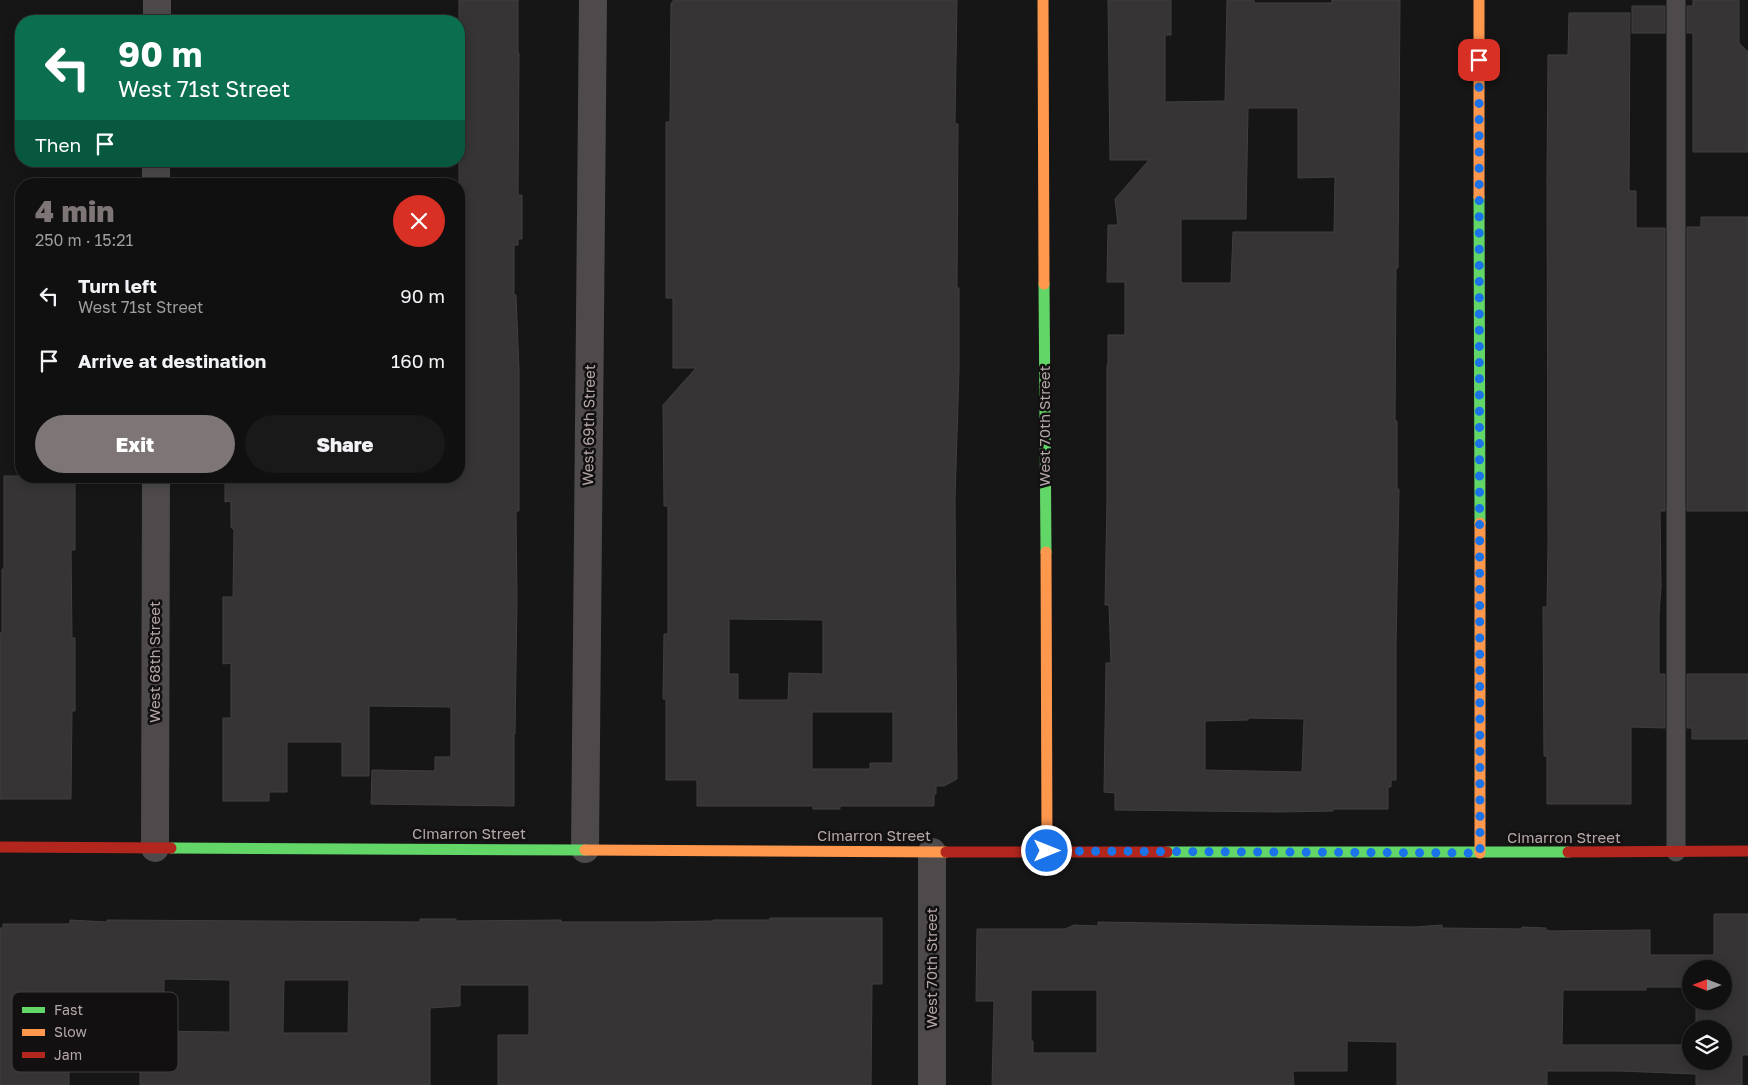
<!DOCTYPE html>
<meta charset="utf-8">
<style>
:root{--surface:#101010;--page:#191919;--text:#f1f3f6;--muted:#9c9d9f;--line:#303030;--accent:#7d7576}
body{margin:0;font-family:"Golos Text",sans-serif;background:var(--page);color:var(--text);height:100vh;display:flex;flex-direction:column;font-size:19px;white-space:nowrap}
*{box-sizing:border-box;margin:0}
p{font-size:16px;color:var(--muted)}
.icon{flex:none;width:28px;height:28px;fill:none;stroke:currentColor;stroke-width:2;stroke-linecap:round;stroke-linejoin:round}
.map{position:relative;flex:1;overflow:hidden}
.drawer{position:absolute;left:15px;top:178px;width:450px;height:305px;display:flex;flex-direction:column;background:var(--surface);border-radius:20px;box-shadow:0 2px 12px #0003,0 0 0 1px var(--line)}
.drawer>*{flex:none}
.top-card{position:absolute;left:15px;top:15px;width:450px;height:152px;border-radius:20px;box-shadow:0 2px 12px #0003,0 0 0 1px var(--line);background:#0b6e4f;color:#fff;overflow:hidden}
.needle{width:32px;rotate:270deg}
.buttons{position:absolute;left:1682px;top:960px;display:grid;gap:10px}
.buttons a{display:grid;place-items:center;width:50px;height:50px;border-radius:50%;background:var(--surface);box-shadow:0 2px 12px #0003,0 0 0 1px var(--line);font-size:25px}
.pin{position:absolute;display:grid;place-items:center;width:42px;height:42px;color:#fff;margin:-21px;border-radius:10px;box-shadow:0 2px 8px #0006}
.me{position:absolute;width:55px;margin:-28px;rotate:90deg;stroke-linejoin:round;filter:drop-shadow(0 0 4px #0008)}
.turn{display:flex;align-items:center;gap:18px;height:105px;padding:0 20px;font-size:22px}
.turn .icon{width:65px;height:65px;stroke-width:2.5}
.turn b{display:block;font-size:35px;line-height:42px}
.then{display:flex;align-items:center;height:48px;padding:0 20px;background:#0003;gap:10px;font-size:19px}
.round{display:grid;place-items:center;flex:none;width:52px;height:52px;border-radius:26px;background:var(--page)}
.overview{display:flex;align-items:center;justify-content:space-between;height:85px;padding:0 20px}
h1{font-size:30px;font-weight:800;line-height:38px;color:var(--accent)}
.primary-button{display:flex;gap:10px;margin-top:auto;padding:10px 20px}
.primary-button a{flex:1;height:58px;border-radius:30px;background:var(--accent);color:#fff;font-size:20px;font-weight:800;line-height:58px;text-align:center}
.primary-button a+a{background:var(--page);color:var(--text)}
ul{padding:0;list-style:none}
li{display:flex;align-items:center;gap:15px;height:65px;padding:0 20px}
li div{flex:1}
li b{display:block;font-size:19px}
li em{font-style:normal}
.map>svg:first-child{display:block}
.building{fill:#363434;stroke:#423e3f;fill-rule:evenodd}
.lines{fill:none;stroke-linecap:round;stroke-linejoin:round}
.lane{stroke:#4e4a4b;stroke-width:19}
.street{stroke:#4e4a4b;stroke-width:28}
.fast{stroke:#63d668;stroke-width:11}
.slow{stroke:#ff974d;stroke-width:11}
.jam{stroke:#b3261e;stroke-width:11}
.route{stroke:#1a73e8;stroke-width:9;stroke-dasharray:0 16.2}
.labels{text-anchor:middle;stroke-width:5;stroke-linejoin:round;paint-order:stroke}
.street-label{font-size:15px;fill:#b5a8a9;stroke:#121010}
.key{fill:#121010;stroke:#433e3e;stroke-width:1}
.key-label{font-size:14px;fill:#b5a8a9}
</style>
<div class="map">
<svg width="1748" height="1085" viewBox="0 0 1748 1085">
<rect width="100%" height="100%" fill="#161616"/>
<g class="building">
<path d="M459,0H518V53H519L518,195H522V239H518V245H514V295H516L519,370V511H517L516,513L517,599L515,734H514V806L371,804L372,770L435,771V757H451V707L369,706V776H342V742H287V792H269V801H223V718H231V663L223,664V597H233L234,530L231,527V501L225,502V476H459Z"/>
<path d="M673,0H957L955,124H958L957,288H959V370L955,499L957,779L944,786H936V794H934V806H840V809H813V806H697V780H666V699H663L664,634H668V506H664L663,405L696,368H673V298H666V122H670L671,3H673ZM729,619L823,620V674L789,673L788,700H738V674H729ZM812,712H893V763H870V769H812Z"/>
<path d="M1108,0H1171V35H1165V102L1225,101L1227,0H1254V3H1332V0H1400L1398,268H1396L1395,421H1397V489H1399L1396,646V780H1391V787H1388V809H1333V811L1279,812L1115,810V793L1104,792L1106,663H1111L1109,605H1105L1107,500V365H1108V335H1125V282H1107L1108,225H1118L1115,199L1149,160H1110ZM1248,108H1298V178L1335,177L1334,232H1233L1231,283H1181V219H1246ZM1248,718L1304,719L1302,772L1205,770V721L1248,720Z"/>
<path d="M1693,0H1739V43L1748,52V152H1693V33H1687V6H1693Z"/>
<rect x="1632" y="6" width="33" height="27"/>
<path d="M1569,13H1630L1629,191H1636V228H1665V511H1660L1661,587L1659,614V674H1665V728L1631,727V804H1547V756H1544L1543,607H1547L1548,542L1547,179L1548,55H1568Z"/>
<path d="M1701,217H1748V511H1687V227H1701Z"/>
<path d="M4,476H75V550H71L72,638H75V711H72L71,799H0V633H2V569H4Z"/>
<path d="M1687,674H1748V739H1692V728H1687Z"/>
<path d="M1714,914H1748V1055H1742V1085H1696V1074L1620,1071H1547V1085H1397V1042L1347,1041V1071H1293L1294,1085H992L994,1001H976L977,929H1065L1074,925L1098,926V922L1341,926L1415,927L1442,925V928L1522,929V927L1546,928V930L1551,931L1650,930V955H1714ZM1691,969H1724V1001H1696V1029H1724V1061H1691V1045H1562L1563,990H1646V987H1691ZM1031,990H1097V1053H1033V1041H1031Z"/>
<path d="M770,918H882V984H872L871,1085H498V1035H529V985H460V1006L430,1008V1085H140V1031L230,1032V980L164,979V1016H69V1085H0V928H3V924H70V920L107,922V920L420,922V919H456V921L561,920V922H649L713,921V920H770ZM284,980H349L348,1033H283Z"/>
</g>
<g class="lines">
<path class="lane" d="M1676,0V852"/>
<g class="street">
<path d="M157,21V0"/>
<path d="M156,184V161"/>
<path d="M155,848L156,476"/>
<path d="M585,849L593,0"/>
<path d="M932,852V1085"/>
</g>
<g class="fast">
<path d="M1479,197L1480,523"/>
<path d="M1044,284L1046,552"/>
<path d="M171,848L585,850"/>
<path d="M1167,852H1568"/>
</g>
<g class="slow">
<path d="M1043,0L1044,284"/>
<path d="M1479,0V197"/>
<path d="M1480,523V853"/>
<path d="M1046,552L1047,851"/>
<path d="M585,850L946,852"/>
</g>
<g class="jam">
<path d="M0,847L171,848"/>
<path d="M946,852H1167"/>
<path d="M1568,852L1748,851"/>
</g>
</g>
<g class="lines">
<path class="route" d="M1047,851L1480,853L1479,60"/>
</g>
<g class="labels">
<g class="street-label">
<text transform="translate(589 425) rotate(-89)" y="5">West 69th Street</text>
<text transform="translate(1045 426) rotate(-90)" y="5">West 70th Street</text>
<text transform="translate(155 662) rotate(-90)" y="5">West 68th Street</text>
<text x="469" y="839">Cimarron Street</text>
<text x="874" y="841">Cimarron Street</text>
<text x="1564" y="843">Cimarron Street</text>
<text transform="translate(932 968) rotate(-90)" y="5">West 70th Street</text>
</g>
</g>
<rect x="12" y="992" width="166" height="80" rx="8" class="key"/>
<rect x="22" y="1007" width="23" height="6" fill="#63d668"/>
<rect x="22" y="1029" width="23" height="7" fill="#ff974d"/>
<rect x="22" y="1052" width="23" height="6" fill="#b3261e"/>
<g class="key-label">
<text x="54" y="1015">Fast</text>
<text x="54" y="1037">Slow</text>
<text x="54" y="1060">Jam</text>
</g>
</svg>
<div class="buttons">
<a><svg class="needle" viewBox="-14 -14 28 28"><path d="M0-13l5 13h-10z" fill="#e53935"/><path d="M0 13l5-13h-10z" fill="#9c9d9f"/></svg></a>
<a><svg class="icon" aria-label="layers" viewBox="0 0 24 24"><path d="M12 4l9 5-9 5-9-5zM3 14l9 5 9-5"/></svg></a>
</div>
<div class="pin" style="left:1479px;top:60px;background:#d93025"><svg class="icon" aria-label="arrive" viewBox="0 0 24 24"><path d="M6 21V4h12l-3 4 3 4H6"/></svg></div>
<svg class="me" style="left:1047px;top:851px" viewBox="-20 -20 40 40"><circle r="17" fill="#1a73e8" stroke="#fff" stroke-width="3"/><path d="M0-11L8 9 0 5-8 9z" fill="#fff"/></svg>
<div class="top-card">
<div class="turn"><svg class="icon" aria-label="left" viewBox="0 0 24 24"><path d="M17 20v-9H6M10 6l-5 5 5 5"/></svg><div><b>90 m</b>West 71st Street</div></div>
<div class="then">Then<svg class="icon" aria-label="arrive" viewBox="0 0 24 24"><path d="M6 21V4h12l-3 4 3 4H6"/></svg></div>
</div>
<section class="drawer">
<div class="overview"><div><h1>4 min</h1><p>250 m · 15:21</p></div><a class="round" style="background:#d93025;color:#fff"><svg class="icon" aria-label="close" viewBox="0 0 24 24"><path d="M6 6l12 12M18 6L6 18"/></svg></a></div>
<ul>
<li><svg class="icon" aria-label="left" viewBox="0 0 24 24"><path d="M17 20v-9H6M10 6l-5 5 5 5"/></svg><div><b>Turn left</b><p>West 71st Street</p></div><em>90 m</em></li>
<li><svg class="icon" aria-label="arrive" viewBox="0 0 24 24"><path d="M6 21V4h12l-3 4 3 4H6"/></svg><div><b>Arrive at destination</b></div><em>160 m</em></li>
</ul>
<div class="primary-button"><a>Exit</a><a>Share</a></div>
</section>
</div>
